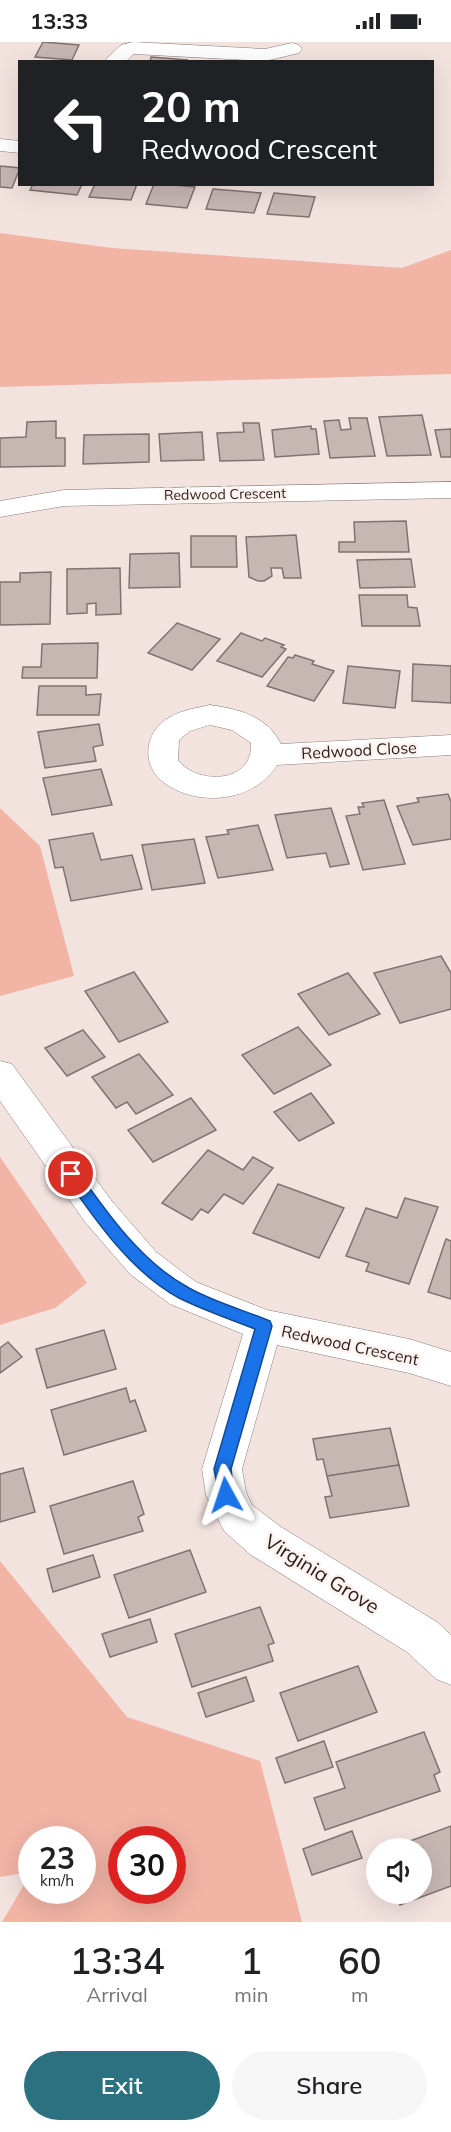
<!DOCTYPE html>
<style>
:root{--surface:#fff;--page:#f6f6f6;--text:#202124;--muted:#757577;--accent:#2b7180}
body{margin:0;font-family:Mulish,sans-serif;background:var(--page);color:var(--text);height:100vh;display:flex;flex-direction:column;font-size:22px;white-space:nowrap}
*{box-sizing:border-box;margin:0}
p{font-size:20px;color:var(--muted)}
.icon{flex:none;width:33px;height:33px;fill:none;stroke:currentColor;stroke-width:2;stroke-linecap:round;stroke-linejoin:round}
.map{position:relative;height:1880px;overflow:hidden}
.sheet{display:flex;flex-direction:column;background:var(--surface);flex:1}
.sheet>*{flex:none}
.top-card{position:absolute;left:18px;top:18px;width:416px;height:126px;border-radius:0px;box-shadow:0 6px 24px #0002;background:#202124;color:#fff;overflow:hidden}
.tools{position:absolute;left:366px;top:1796px;display:grid;gap:12px}
.tools a{display:grid;place-items:center;width:66px;height:66px;border-radius:50%;background:var(--surface);box-shadow:0 6px 24px #0002;font-size:30px}
.speed{position:absolute;left:18px;top:1784px;display:flex;gap:12px;font-size:30px;font-weight:700;text-align:center}
.speed>*{display:grid;place-content:center;width:78px;height:78px;border-radius:50%;background:var(--surface);box-shadow:0 6px 24px #0002;line-height:1}
.speed small{font-size:15px;font-weight:400}
.speed .limit{border:9px solid #d22;background:#fff;color:#111}
.pin{position:absolute;display:grid;place-items:center;width:51px;height:51px;color:#fff;margin:-26px;border:3px solid #fff;border-radius:50%;box-shadow:0 2px 6px #0007}
.me{position:absolute;width:66px;margin:-33px;rotate:355deg;stroke-linejoin:round;filter:drop-shadow(0 0 4px #0008)}
.turn{display:flex;align-items:center;gap:21px;height:126px;padding:0 24px;font-size:27px}
.turn .icon{width:78px;height:78px;stroke-width:2.5}
.turn b{display:block;font-size:42px;line-height:51px}
.eta{display:flex;justify-content:space-evenly;align-items:center;height:102px;text-align:center}
.eta b{font-size:36px;font-weight:600;line-height:42px}
.cta{display:flex;gap:12px;margin-top:auto;padding:12px 24px}
.cta a{flex:1;height:69px;border-radius:36px;background:var(--accent);color:#fff;font-size:24px;font-weight:600;line-height:69px;text-align:center}
.cta a+a{background:var(--page);color:var(--text)}
.status{display:flex;justify-content:space-between;align-items:center;height:42px;padding:0 30px;background:var(--surface);direction:ltr}
.status svg{height:16px;fill:currentColor}
.map>svg:first-child{display:block}
.green{fill:#f1b4a5;fill-rule:evenodd}
.building{fill:#c6b7b3;stroke:#81736f;stroke-width:1.5}
.lines{fill:none;stroke-linecap:round;stroke-linejoin:round}
.minor-casing{stroke:#8a7c78;stroke-width:1}
.minor{fill:#fff;fill-rule:evenodd}
.route{fill:#1a73e8;stroke:#114b97;stroke-width:1.5}
.labels{text-anchor:middle;stroke-width:5;stroke-linejoin:round;paint-order:stroke}
.far-street-label{font-size:14px;fill:#241f1d;stroke:#fef1ee}
.street-label{font-size:16px;fill:#241f1d;stroke:#fef1ee}
.near-street-label{font-size:20px;fill:#241f1d;stroke:#fef1ee}
</style>
<div class="status"><b>13:33</b><svg viewBox="0 0 49 12"><path d="M0 12V9h3v3zM5 12V6h3v6zM10 12V3h3v9zM15 12V0h3v12zM26 1h20v11H26zM47 4h2v5h-2z"/></svg></div>
<div class="map">
<svg width="451" height="1880" viewBox="0 0 451 1880">
<rect width="100%" height="100%" fill="#f3e3df"/>
<g class="green">
<path d="M0,191L112,206L402,226L451,208V332L0,345Z"/>
<path d="M0,766L40,804L74,934L0,954Z"/>
<path d="M0,1115L87,1241L55,1266L0,1283Z"/>
<path d="M0,1519L127,1675L260,1719L302,1880H2L31,1831L32,1848H82V1797H32L31,1830L0,1835ZM122,1797H172V1848H122Z"/>
</g>
<g class="building">
<path d="M43,0L79,3L72,18L35,15Z"/>
<path d="M151,15L188,18L150,20Z"/>
<path d="M0,124L20,126L12,146L0,145Z"/>
<path d="M33,142H82L77,153L30,148Z"/>
<path d="M95,142H137L131,158L89,155Z"/>
<path d="M154,142H163L195,145L187,166L146,162Z"/>
<path d="M213,147L261,151L254,171L206,167Z"/>
<path d="M274,151L315,155L309,175L267,172Z"/>
<path d="M422,373L431,413L387,414L379,375Z"/>
<path d="M349,376H367L375,414L330,416L324,379L339,378L341,388L351,387Z"/>
<path d="M56,379V396H65V424L0,425V396L26,395L27,380Z"/>
<path d="M243,381H259L264,418L220,419L217,391L244,390Z"/>
<path d="M311,384V387H316L319,412L275,415L272,388Z"/>
<path d="M451,387V415H441L435,388Z"/>
<path d="M202,390L204,418L161,419L159,392Z"/>
<path d="M149,392V420L83,422L84,393Z"/>
<path d="M406,479L409,510H339V500H355L354,480Z"/>
<path d="M296,493L301,536H284L282,526H271L272,534L264,539H258L249,535L246,495Z"/>
<path d="M191,494H236L237,525H191Z"/>
<path d="M179,511L180,545L129,546L130,512Z"/>
<path d="M411,517L415,545L360,546L357,518Z"/>
<path d="M120,526L121,572L96,573V561L87,562V571L67,572V527Z"/>
<path d="M51,530L50,582L0,583V540H20V531Z"/>
<path d="M359,553H407L408,565L417,566L420,584H362Z"/>
<path d="M177,581L220,597L192,628L148,611Z"/>
<path d="M241,591L262,599L265,596L284,603L281,605L286,607L262,635L217,619Z"/>
<path d="M98,601L97,636H22L23,625H41L42,602Z"/>
<path d="M295,613L314,619L312,622L334,629L314,659L267,644L288,615L293,616Z"/>
<path d="M413,622L451,624V661L412,659Z"/>
<path d="M348,624L400,629L395,666L343,661Z"/>
<path d="M39,644H86V653L101,652L99,673H37Z"/>
<path d="M99,682L103,703L93,705L96,719L45,726L38,690Z"/>
<path d="M101,727L112,763L52,773L43,736Z"/>
<path d="M448,752L451,760V797L413,803L397,764L419,760L417,756Z"/>
<path d="M384,758L405,822L363,828L346,774L360,772L358,765H364L362,761Z"/>
<path d="M331,766L349,822L330,825L326,811L287,816L275,773Z"/>
<path d="M258,783L273,828L218,836L206,795L229,792L227,788Z"/>
<path d="M93,791L101,818L132,813L142,847L71,859L63,825L55,826L49,798Z"/>
<path d="M194,797L205,841L152,848L142,803Z"/>
<path d="M441,914L451,931V967L400,981L374,931Z"/>
<path d="M134,930L168,980L119,1000L85,949Z"/>
<path d="M348,931L380,972L329,993L298,952Z"/>
<path d="M298,985L331,1023L274,1052L242,1013Z"/>
<path d="M83,988L105,1015L67,1034L45,1006Z"/>
<path d="M139,1012L173,1053L136,1072L127,1060L116,1066L92,1035Z"/>
<path d="M311,1051L334,1081L299,1099L274,1070Z"/>
<path d="M191,1056L216,1088L153,1120L128,1088Z"/>
<path d="M208,1108L243,1128L253,1115L273,1126L243,1162L224,1152L208,1171L201,1167L192,1178L162,1161Z"/>
<path d="M278,1142L344,1166L319,1216L253,1191Z"/>
<path d="M405,1156L438,1165L409,1242L366,1229L369,1221L346,1214L366,1166L397,1176Z"/>
<path d="M446,1197L451,1199V1257L428,1250Z"/>
<path d="M104,1288L116,1327L47,1346L36,1307Z"/>
<path d="M8,1300L22,1315L0,1331V1306Z"/>
<path d="M126,1346L130,1360L135,1358L146,1389L64,1413L51,1368Z"/>
<path d="M390,1386L399,1423L327,1434L323,1417L317,1418L313,1397Z"/>
<path d="M399,1423L409,1464L330,1476L325,1455L332,1454L327,1434Z"/>
<path d="M23,1426L35,1470L0,1480V1432Z"/>
<path d="M133,1439L144,1472L138,1475L143,1489L64,1512L50,1464Z"/>
<path d="M190,1508L206,1550L129,1576L114,1533Z"/>
<path d="M93,1513L100,1535L53,1550L47,1527Z"/>
<path d="M260,1565L274,1601L268,1603L273,1619L192,1645L175,1592Z"/>
<path d="M150,1577L157,1600L110,1615L102,1592Z"/>
<path d="M358,1624L377,1670L298,1699L280,1651Z"/>
<path d="M246,1635L254,1659L206,1675L198,1651Z"/>
<path d="M424,1690L440,1730L434,1733L440,1749L325,1788L314,1756L345,1746L336,1720Z"/>
<path d="M324,1699L333,1725L285,1741L276,1716Z"/>
<path d="M451,1784V1844L400,1863L396,1851H422V1806H391Z"/>
<path d="M352,1789L362,1816L312,1833L303,1807Z"/>
</g>
<g class="lines">
<defs>
<g id="minor">
<path d="M133,0L265,7L292,1L299,3L302,7L299,11L265,19L134,12L125,20H103L121,3Z"/>
<path d="M0,97L20,99V111L0,109Z"/>
<path d="M451,440V456L64,464L0,475V459L64,448Z"/>
<path d="M210,663C239,667 267,674 281,702L451,693V713L277,723C255,760 197,766 163,740C140,722 145,688 170,675C182,668 197,666 210,663ZM210,683L232,688L251,701C254,741 198,744 178,718L179,698L190,689Z"/>
<path d="M0,1019L12,1022L111,1158L156,1210L196,1240L267,1268L409,1297L451,1310V1344L409,1331L277,1303L242,1427L246,1450L252,1463L281,1485L437,1580L451,1593V1643L436,1637L407,1610L251,1513L224,1489L206,1453L202,1427L243,1292L170,1262L130,1232L85,1180L0,1059Z"/>
</g>
</defs>
<use href="#minor" class="minor-casing"/>
<use href="#minor" class="minor"/>
</g>
<path class="route" d="M71,1126L76,1127C107,1171 141,1220 189,1246C214,1260 243,1268 270,1279L272,1284L231,1427L234,1453L232,1459L226,1461L220,1459L214,1427L255,1287C230,1277 203,1268 179,1256C131,1230 96,1179 66,1136L63,1132L66,1127Z"/>
<g class="labels">
<g class="far-street-label">
<text transform="translate(225 452) rotate(-1)" y="5">Redwood Crescent</text>
</g>
<g class="street-label">
<text transform="translate(359 708) rotate(-3)" y="6">Redwood Close</text>
<text transform="translate(350 1303) rotate(12)" y="6">Redwood Crescent</text>
</g>
<g class="near-street-label">
<text transform="translate(322 1532) rotate(32)" y="7">Virginia Grove</text>
</g>
</g>
</svg>
<div class="tools">
<a><svg class="icon" aria-label="sound" viewBox="0 0 24 24"><path d="M4 9h4l5-4v14l-5-4H4zM17 9q2 3 0 6"/></svg></a>
</div>
<div class="speed"><div>23<small>km/h</small></div><div class="limit">30</div></div>
<div class="pin" style="left:71px;top:1132px;background:#d93025"><svg class="icon" aria-label="arrive" viewBox="0 0 24 24"><path d="M6 21V4h12l-3 4 3 4H6"/></svg></div>
<svg class="me" style="left:226px;top:1453px" viewBox="-20 -20 40 40"><path d="M0-17L14 15 0 8-14 15z" fill="#1a73e8" stroke="#fff" stroke-width="4"/></svg>
<div class="top-card">
<div class="turn"><svg class="icon" aria-label="left" viewBox="0 0 24 24"><path d="M17 20v-9H6M10 6l-5 5 5 5"/></svg><div><b>20 m</b>Redwood Crescent</div></div>
</div>
</div>
<section class="sheet">
<div class="eta">
<div><b>13:34</b><p>Arrival</p></div>
<div><b>1</b><p>min</p></div>
<div><b>60</b><p>m</p></div>
</div>
<div class="cta"><a>Exit</a><a>Share</a></div>
</section>
